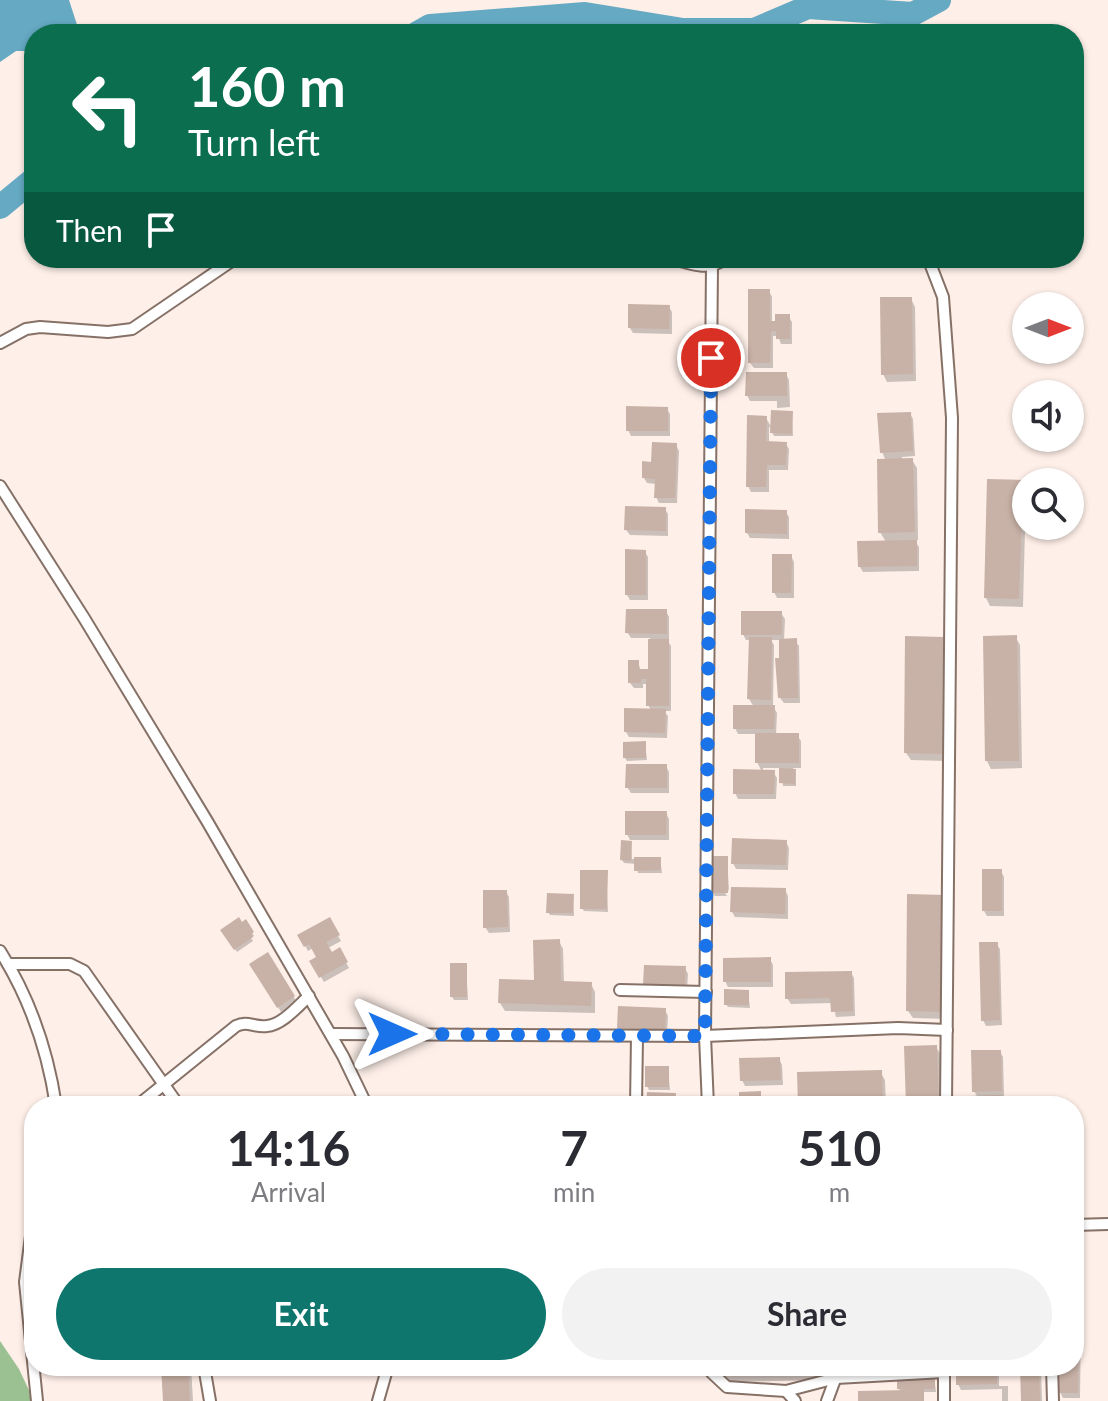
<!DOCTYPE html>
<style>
:root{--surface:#fff;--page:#f2f2f3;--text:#2b2b33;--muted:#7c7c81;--accent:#0f766e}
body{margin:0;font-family:Lato,sans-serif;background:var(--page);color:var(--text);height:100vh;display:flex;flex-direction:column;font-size:30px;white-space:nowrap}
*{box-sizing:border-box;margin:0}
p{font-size:26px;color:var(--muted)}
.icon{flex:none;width:44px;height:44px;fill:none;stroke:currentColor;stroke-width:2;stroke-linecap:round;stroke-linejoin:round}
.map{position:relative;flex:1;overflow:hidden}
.panel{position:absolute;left:24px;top:1096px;width:1060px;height:280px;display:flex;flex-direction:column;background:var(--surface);border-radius:32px;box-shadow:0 2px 6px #0004}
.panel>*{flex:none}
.hud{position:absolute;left:24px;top:24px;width:1060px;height:244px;border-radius:32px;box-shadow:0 2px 6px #0004;background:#0b6e4f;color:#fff;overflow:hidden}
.needle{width:52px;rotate:90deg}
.fabs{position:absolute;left:1012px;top:292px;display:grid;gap:16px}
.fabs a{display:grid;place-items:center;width:72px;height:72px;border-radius:50%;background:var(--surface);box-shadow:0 2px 6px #0004;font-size:40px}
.pin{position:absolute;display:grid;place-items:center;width:68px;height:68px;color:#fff;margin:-34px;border:4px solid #fff;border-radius:50%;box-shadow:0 2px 8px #0007}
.me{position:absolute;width:88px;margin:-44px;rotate:90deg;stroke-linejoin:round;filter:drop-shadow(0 0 6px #0008)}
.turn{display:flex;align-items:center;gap:28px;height:168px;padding:0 32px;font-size:36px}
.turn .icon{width:104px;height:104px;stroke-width:2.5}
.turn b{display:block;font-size:56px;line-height:68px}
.then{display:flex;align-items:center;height:76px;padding:0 32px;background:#0003;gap:16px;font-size:30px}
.eta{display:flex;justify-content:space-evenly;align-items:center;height:136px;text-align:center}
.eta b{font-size:48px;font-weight:700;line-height:56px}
.action{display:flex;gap:16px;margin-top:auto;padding:16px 32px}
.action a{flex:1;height:92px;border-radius:48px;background:var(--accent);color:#fff;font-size:32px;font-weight:700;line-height:92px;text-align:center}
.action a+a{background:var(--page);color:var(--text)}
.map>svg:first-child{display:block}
.forest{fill:#9bc192}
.water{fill:#65a9c2}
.shadow{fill:#0003}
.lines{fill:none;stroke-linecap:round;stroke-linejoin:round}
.river{stroke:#65a9c2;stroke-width:24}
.building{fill:#c8b1a6}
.minor-casing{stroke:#867167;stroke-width:14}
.minor{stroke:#fff;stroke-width:10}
.route{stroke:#1a73e8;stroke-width:14;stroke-dasharray:0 25.2}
</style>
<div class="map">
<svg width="1108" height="1401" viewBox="0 0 1108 1401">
<rect width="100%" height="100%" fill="#feefe8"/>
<path class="forest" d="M0,1341L19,1369L34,1401H0Z"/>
<path class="water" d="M0,0H69L80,34H34V51H16L0,62Z"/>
<g class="shadow">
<path d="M769,291L772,297V323L788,316L792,322V344H781L778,336H773V368H754L750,363Z"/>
<path d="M911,299L915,307L916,381L887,382L883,374Z"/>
<path d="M669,307L672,312V334L633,333L630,328Z"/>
<path d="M786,374L789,380L790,407L777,408V401H750L747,395Z"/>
<path d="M667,409L670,414V436H631L628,430Z"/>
<path d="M792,413L793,436H774L769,426V443L786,444L789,449L788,470H769V492H751L748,486L766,418L773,430Z"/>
<path d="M910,414L913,419L915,456L902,457V461L912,460L917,468L918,540H914L919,547V571L863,572L860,567L886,542L880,532L886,461L882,452Z"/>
<path d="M676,445L679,451L677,503H659L656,497V484L647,483L644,478L653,464Z"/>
<path d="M1021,482L1026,490L1023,607L990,606L986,598Z"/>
<path d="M665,509L668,514V536L630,535L626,530Z"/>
<path d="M786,512L789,517V539L750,538L747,533Z"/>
<path d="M645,552L648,557V600H630L627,595Z"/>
<path d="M791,556L794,562V598H777L774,592Z"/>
<path d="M666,611L669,617V639H666L671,646V711H664L668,716L667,738L629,737L626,732L651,710L648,705V684H643V688H634L630,683L638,662L641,671H650V638H631L627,632Z"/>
<path d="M781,613L785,619L784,641H795L799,646L800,703H784L780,698L781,640H771L774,645L773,706L777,713L776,735H797L801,741V768H793L796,774V786H783L781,768H763V772H773L777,778L776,799H738L735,793L762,772L757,762V734H738L735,728L754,707L749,699L751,640H746L743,634Z"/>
<path d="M1016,638L1020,645L1022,768L991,769L987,761Z"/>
<path d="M942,639L946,646L945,761L911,760L906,753Z"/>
<path d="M645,743L647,760L627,761L625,758Z"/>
<path d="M666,766L669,772V793H631L627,787Z"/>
<path d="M666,813L669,819V840H630L627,834Z"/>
<path d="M786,842L789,848L788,870L736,869L733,863Z"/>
<path d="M631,843L632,859H660L662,873H638L636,864L624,863L622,860Z"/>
<path d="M727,858L729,891L725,884L721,886L727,896H715L713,893Z"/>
<path d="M1001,871L1004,877V916H987L984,911Z"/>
<path d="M606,872L608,912L584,911L582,908Z"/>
<path d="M785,890L788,896V919L735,917L732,912Z"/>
<path d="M506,892L509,897L510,932L489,933L485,927Z"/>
<path d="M573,896L574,916L550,915L548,912Z"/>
<path d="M944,897L947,1019L913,1018L908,1011Z"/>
<path d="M329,920L341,941L328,948L331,954L339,950L349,968L324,982L312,962L319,958L313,948L308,951L300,936Z"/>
<path d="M246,922L254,936L251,938L253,941L237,952L223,930Z"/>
<path d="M559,941L563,949L564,983L591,984L595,992V1013L505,1011L500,1003L536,982Z"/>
<path d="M996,944L1000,949L1002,1025L986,1026L983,1020Z"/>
<path d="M267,955L297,1002L281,1012L252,964Z"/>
<path d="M770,959L773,965V987H728L725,981Z"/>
<path d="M466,965L468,1000H454L452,997Z"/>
<path d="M685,968L688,974L687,990L648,989L645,984Z"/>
<path d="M851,973L854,978L855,1016L836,1017L833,1003L791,1004L787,998Z"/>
<path d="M748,992L750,1008L728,1007L726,1004Z"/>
<path d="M665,1010L668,1016L667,1034L622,1033L619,1027Z"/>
<path d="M936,1047L941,1055L942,1106H908Z"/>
<path d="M1000,1052L1003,1057L1004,1096H999L1002,1106H971L978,1098L974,1091Z"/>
<path d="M779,1059L782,1065L783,1085L745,1086L742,1080Z"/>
<path d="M668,1068L670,1090H649L647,1086Z"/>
<path d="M880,1072L885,1080L886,1106H800Z"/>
<path d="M1074,1264L1075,1266V1304H1074Z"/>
<path d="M1074,1319H1078L1081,1325L1080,1398H1063L1060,1392V1366H1074Z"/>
<path d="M163,1366H191L193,1401H165Z"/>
<path d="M718,1366H833V1380L722,1382Z"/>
<path d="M857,1366H877L876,1369L858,1368Z"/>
<path d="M958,1366H999V1386H1008V1401H1002V1389L961,1390L958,1384Z"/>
<path d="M1022,1366H1040L1041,1368L1042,1401H1023Z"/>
<path d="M934,1376L936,1392H923L922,1401H860L901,1392L899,1389Z"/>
</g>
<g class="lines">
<g class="river">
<path d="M416,34L430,26L585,14L683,30H754L808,7L913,14L939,0"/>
<path d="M0,207L34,179"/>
</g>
</g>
<g class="building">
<path d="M748,289H770V321H775V314H790V339H776V331H771L770,363H748Z"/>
<path d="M880,297H912L913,374L881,375Z"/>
<path d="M628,304L670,305L669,329L628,328Z"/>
<path d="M746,372H787V396H745Z"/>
<path d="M626,406L668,407V431H626Z"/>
<path d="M771,410L793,411L792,434L770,433Z"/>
<path d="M911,412L913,451L880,453L877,413Z"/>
<path d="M747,415L767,416L766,441L787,442L786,465H767L766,487H746Z"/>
<path d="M652,442L677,443L675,498H654L655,479L642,478V461L651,462Z"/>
<path d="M913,458L915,532L878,533L877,459Z"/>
<path d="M987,479L1023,480L1019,599L984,598Z"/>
<path d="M625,506L666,507V531L624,530Z"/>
<path d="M745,509L787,510V534L745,533Z"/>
<path d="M917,540V566L858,567L857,541Z"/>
<path d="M625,549L646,550V595H625Z"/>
<path d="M772,554H792L791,593H772Z"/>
<path d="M626,609H667V634L625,633Z"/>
<rect x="741" y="611" width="41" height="24"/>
<path d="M1017,635L1019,761H985L983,636Z"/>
<path d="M905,636L943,637L942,754L904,753Z"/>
<path d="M749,637H772L771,700L747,699Z"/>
<path d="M797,638L798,698H778L775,658H779V639Z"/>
<path d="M648,639H669V706H646V679H641V683H628V660H639V669H648Z"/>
<path d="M733,705H775L774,729H733Z"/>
<path d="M624,708L666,709L665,733L624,732Z"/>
<rect x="755" y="733" width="44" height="30"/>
<path d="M646,741V758H623V742Z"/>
<path d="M626,764H667V788H625Z"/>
<path d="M779,768L796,769L795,784L779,783Z"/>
<path d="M733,769L775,770L774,794H733Z"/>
<path d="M625,811H667L666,835H625Z"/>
<path d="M732,838L787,840L786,865L731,864Z"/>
<path d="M621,840L632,841L631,861L620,860Z"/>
<rect x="711" y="856" width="17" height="37"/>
<path d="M634,857H661V870L634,871Z"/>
<rect x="982" y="869" width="20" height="42"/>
<path d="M580,870H608L607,909H580Z"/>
<path d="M731,887L786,888L785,914L730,912Z"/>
<path d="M483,890H507L508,927L483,928Z"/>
<path d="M547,893L574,894L573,913H546Z"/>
<path d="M907,894L945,895L944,1012L906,1011Z"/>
<path d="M239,917L242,922L246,919L254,932L251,934L253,937L234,950L220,930Z"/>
<path d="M330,917L340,935L326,942L332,952L340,947L348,962L319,978L309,961L316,957L309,944L304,947L297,935Z"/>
<path d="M560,939L561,981L592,982L591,1006L498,1003L499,979L534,980L533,940Z"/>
<path d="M979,942H998L1000,1020L981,1021Z"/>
<path d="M268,952L295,996L277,1008L249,964Z"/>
<path d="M771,957V982H723V958Z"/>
<rect x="450" y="963" width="17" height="34"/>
<path d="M644,965L686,966L685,985L643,984Z"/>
<path d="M852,971L853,1011L831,1012L830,998L785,999V972Z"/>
<path d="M724,989L749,990V1005H724Z"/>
<path d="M618,1006L666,1008L665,1030L617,1028Z"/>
<path d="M937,1045L939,1106H906L904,1046Z"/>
<path d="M971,1050H1001L1002,1091L972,1092Z"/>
<path d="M780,1057L781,1080L740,1081L739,1058Z"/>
<rect x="645" y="1066" width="24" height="21"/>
<path d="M882,1070L883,1106H798L797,1072Z"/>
<path d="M761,1091V1106H739V1092Z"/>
<path d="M647,1092L676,1093L675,1106H646Z"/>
<path d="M1001,1095V1106H969V1096Z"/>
<path d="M1074,1317H1079L1078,1393H1058V1366H1074Z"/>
<path d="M161,1366H188L190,1401H163Z"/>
<path d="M716,1366H830V1373L716,1375Z"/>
<path d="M956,1366H997V1384L956,1385Z"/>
<path d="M1020,1366H1039L1040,1401H1021Z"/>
<path d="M897,1374H935V1389H924V1401H858V1391L911,1390L897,1389Z"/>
</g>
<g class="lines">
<defs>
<g id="minor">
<path d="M672,258C691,265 710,271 727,258"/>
<path d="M928,258L943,297L952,418L946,1106"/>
<path d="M712,265L705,1036L898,1028L947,1030"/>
<path d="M0,343L26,329L40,327L108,332L132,329L236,258"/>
<path d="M0,486L84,618L207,821L343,1056L367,1106"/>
<path d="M0,951C29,997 48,1052 56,1106"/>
<path d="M8,964H70L84,971L179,1106"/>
<path d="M620,990L706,992"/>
<path d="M331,1034L705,1036L708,1106"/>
<path d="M137,1106L236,1026C248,1020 254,1028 267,1026C282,1025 298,1006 309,996"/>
<path d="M636,1106L637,1036"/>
<path d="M34,1213L25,1282L37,1401"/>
<path d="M1074,1225L1108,1224"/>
<path d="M204,1366L210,1401"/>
<path d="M709,1366L712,1373L727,1387L786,1391L836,1378L944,1372"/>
<path d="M1052,1366L1053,1401"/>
<path d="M786,1391L795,1401"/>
<path d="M378,1401L388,1366"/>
<path d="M827,1401L840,1366"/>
<path d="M944,1401V1367"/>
</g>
</defs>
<use href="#minor" class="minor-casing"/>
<use href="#minor" class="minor"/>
</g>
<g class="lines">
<path class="route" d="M392,1034L705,1036L711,358"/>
</g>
</svg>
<div class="fabs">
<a><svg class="needle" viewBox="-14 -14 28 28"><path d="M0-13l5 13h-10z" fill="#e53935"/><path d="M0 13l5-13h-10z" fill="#7c7c81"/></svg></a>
<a><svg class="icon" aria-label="sound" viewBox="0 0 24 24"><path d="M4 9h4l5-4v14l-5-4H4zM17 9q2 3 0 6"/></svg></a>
<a><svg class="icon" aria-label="search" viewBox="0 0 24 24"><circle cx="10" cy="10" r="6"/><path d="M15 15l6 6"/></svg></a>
</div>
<div class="pin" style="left:711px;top:358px;background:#d93025"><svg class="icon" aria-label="arrive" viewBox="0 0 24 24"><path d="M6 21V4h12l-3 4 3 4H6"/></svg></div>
<svg class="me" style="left:392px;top:1034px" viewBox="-20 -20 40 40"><path d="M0-17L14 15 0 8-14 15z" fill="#1a73e8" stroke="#fff" stroke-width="4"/></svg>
<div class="hud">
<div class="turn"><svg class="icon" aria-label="left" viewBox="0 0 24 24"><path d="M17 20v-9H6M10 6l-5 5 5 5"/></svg><div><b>160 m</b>Turn left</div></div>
<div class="then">Then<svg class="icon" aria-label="arrive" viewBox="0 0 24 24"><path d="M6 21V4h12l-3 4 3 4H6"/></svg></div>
</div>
<section class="panel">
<div class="eta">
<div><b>14:16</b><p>Arrival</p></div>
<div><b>7</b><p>min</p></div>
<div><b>510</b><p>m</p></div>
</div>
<div class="action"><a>Exit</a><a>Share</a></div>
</section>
</div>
